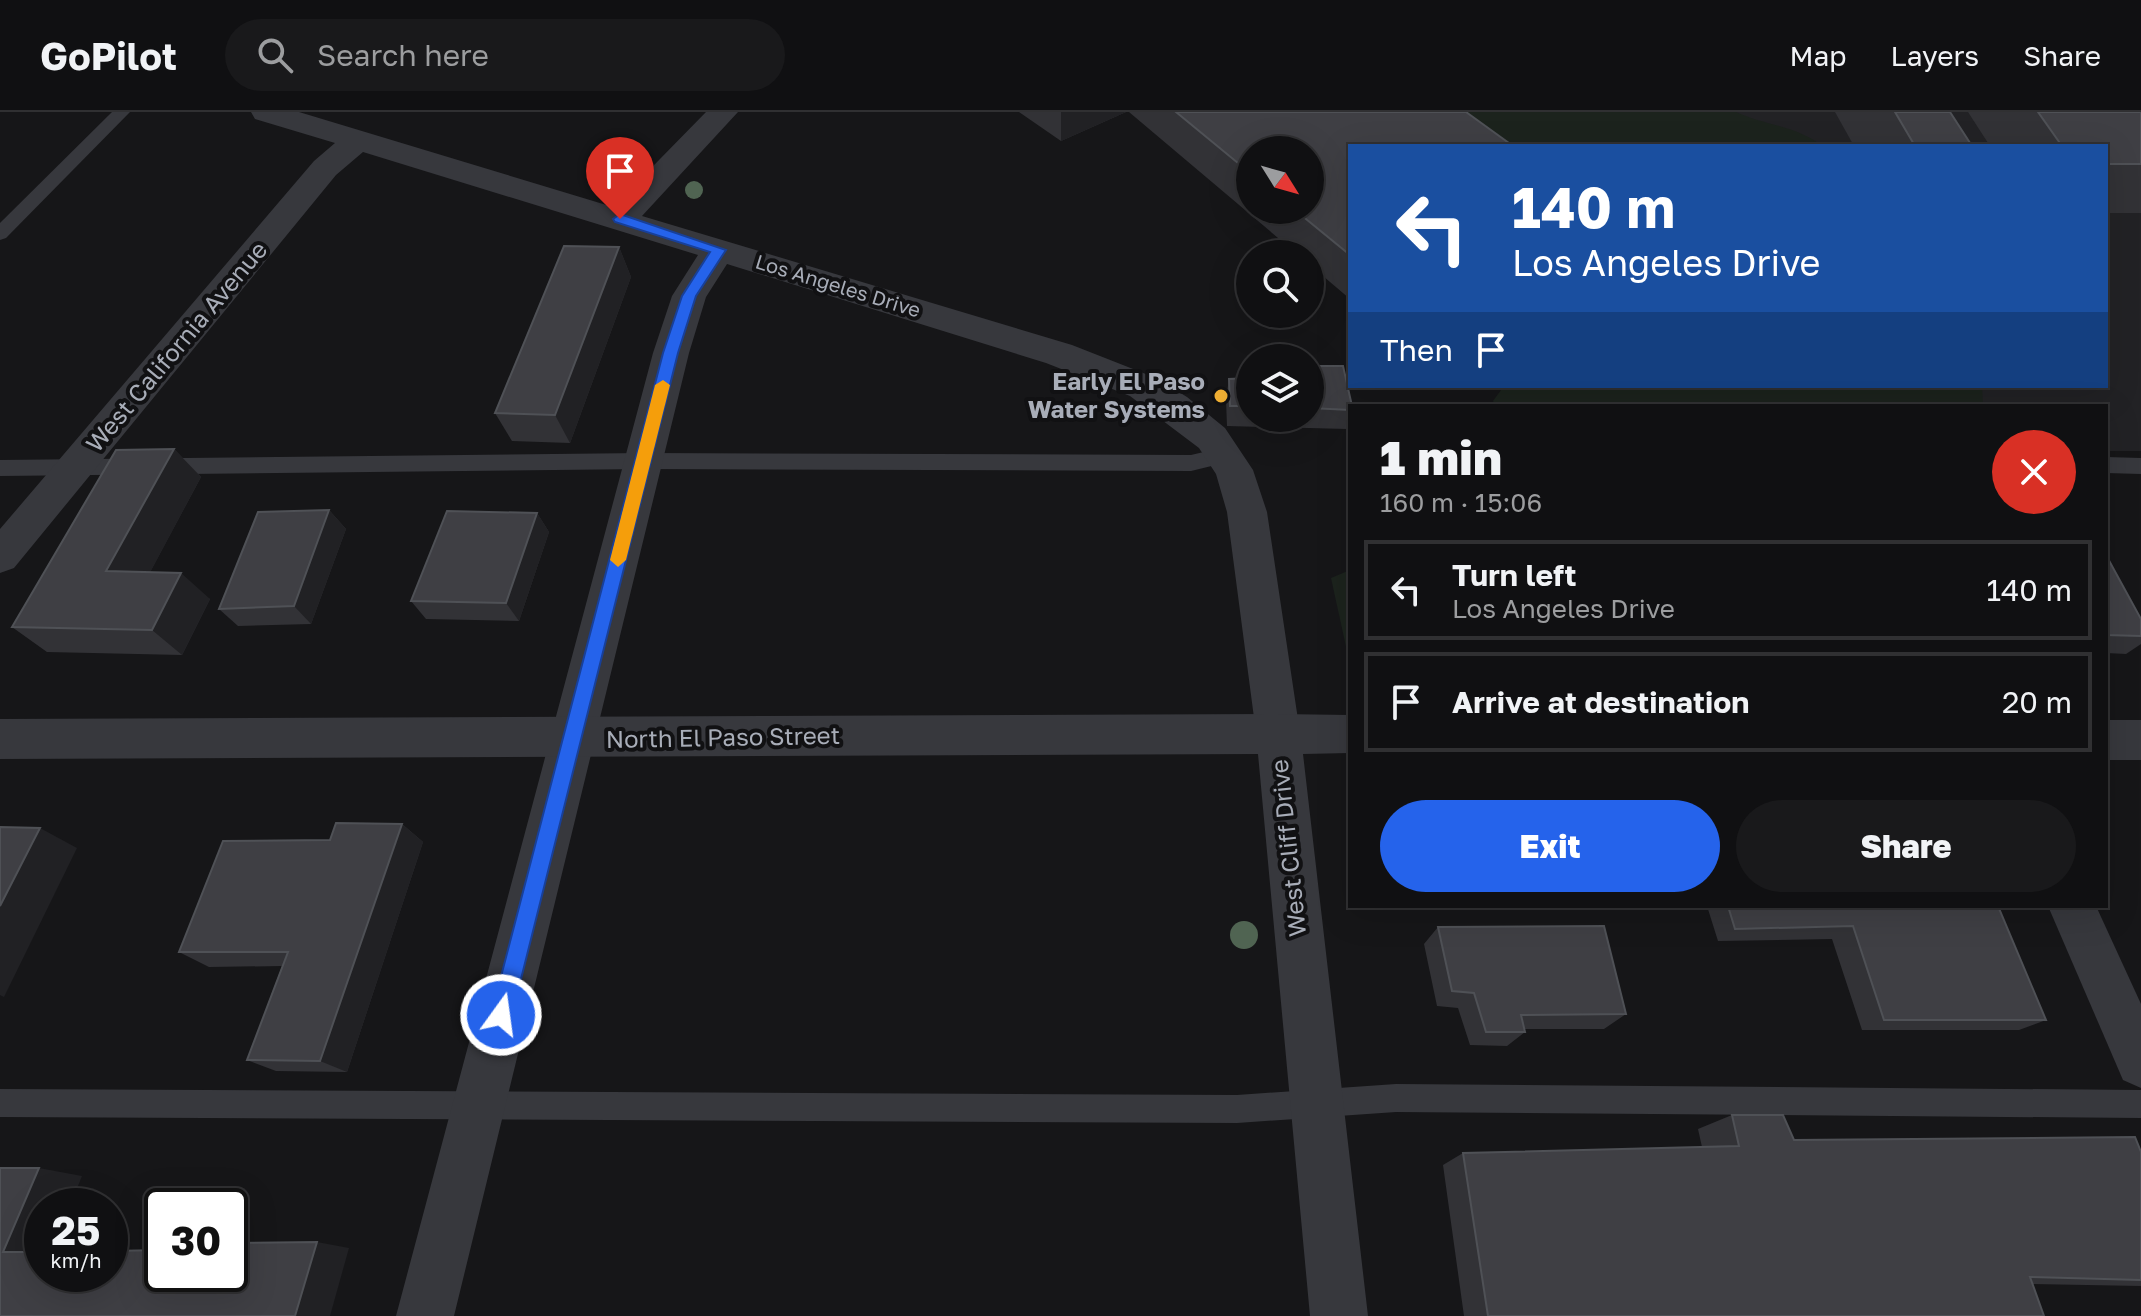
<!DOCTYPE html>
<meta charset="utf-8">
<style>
:root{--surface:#101012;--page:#19191b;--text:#f1f3f6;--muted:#9c9d9f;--line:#303032;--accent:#2563eb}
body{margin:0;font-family:"Golos Text",sans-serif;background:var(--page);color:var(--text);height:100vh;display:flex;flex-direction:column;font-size:30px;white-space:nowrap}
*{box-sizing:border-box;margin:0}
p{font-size:26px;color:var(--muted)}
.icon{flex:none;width:44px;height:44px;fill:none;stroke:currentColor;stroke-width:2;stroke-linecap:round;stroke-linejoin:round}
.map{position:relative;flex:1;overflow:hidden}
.details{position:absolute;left:1348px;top:292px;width:760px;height:504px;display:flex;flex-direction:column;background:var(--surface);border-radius:0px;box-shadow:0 8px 32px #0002,0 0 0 2px var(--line)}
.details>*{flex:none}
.top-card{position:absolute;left:1348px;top:32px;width:760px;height:244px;border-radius:0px;box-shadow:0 8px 32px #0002,0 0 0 2px var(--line);background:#1a4fa0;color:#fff;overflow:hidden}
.needle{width:52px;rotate:127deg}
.buttons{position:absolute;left:1236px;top:24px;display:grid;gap:16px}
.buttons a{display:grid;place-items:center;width:88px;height:88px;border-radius:50%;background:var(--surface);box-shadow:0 8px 32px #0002,0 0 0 2px var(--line);font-size:40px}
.speed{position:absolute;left:24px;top:1076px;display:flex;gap:16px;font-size:40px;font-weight:700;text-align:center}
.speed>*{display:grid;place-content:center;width:104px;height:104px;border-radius:50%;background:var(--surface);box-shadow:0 8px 32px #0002,0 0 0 2px var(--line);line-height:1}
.speed small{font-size:20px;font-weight:400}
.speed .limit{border:4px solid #111;border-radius:12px;background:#fff;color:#111}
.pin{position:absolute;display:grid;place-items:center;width:68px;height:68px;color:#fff;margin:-82px -34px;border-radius:50% 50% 50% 0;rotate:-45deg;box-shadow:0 0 8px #0007}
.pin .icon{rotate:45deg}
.me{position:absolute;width:88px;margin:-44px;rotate:14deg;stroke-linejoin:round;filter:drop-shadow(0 0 6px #0008)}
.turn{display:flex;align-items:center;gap:28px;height:168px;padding:0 32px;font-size:36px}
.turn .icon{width:104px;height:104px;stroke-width:2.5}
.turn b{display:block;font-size:56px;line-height:68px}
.then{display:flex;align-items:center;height:76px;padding:0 32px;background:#0003;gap:16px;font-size:30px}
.round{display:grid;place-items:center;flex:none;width:84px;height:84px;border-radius:42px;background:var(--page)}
.headline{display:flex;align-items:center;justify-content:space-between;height:136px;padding:0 32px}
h1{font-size:48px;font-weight:800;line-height:60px}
.cta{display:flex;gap:16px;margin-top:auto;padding:16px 32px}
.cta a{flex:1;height:92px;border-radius:48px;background:var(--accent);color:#fff;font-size:32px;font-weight:800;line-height:92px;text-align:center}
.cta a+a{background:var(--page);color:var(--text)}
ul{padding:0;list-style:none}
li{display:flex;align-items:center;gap:24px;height:100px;margin:0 16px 12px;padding:0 16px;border:4px solid var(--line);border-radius:0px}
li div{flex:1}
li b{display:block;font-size:30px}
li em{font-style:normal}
header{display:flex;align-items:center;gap:48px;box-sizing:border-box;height:112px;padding:0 40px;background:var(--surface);border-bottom:2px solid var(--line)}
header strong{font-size:38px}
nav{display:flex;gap:44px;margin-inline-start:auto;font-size:28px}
.search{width:560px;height:72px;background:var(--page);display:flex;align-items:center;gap:20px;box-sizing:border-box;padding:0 28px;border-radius:44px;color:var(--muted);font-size:30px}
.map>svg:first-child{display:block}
.built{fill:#222225}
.green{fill:#1c231d}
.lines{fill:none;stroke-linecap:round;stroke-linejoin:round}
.service{fill:#37383d;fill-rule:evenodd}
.minor{fill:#37383d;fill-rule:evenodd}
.tertiary{fill:#37383d;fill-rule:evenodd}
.tree{fill:#506452}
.wall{fill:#323236;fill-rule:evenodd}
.shaded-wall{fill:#212124}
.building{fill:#3f3f44;stroke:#4f5156;stroke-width:2}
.route{fill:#2563eb;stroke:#184099;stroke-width:2}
.slow{fill:#f59e0b}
.poi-dot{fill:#f2b134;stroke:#111113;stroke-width:3}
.labels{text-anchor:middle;stroke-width:8;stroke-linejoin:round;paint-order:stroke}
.far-street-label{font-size:20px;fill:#a8adb8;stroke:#111113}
.street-label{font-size:24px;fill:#a8adb8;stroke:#111113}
.poi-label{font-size:24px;font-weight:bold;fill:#a8adb8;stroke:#111113;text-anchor:end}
</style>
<header>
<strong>GoPilot</strong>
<div class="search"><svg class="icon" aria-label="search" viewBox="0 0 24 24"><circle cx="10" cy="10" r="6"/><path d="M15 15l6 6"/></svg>Search here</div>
<nav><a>Map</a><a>Layers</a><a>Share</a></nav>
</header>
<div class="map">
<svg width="2141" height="1204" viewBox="0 0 2141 1204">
<rect width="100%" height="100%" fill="#161618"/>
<path class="built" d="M1665,0H2141V339H2106V294H1792L1784,274H2106V34H1680Z"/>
<g class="green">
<path d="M1459,0H1736C1763,13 1798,14 1822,34H1505Z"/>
<path d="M1504,274H1982L1983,294H1496L1493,289Z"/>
<path d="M1350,458V553L1331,466Z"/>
</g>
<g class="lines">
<g class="service">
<path d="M112,0H130L6,126L0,128V111Z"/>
<path d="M1225,335L1235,343L1232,349L1191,359L644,357L0,364V348L644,341L1191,343Z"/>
<path d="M2106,345L2141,346V362L2106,361Z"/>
<path d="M1396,972L2141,978V1006L1396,1000L1237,1011L0,1005V977L1237,983Z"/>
</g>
<g class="minor">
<path d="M251,0H299L613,95L706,0H738L642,104L1072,233L1156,266L1187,285L1225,316L1253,358L1267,400L1300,621L1294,635L1278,640L1262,635L1256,621L1227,400L1216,362L1199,336L1130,284L1046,251L727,152L706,185L689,241L454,1204H396L653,241L672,184L698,143L363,40L336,63L14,456L0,461V417L314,49L335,31L255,7Z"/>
<path d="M2048,794H2096L2141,892V976L2123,968Z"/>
</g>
<g class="tertiary">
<path d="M1278,602L1350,603V641L1303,642L1368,1204H1310L1258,642L0,647V607Z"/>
<rect x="2106" y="608" width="35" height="40"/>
</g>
</g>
<g class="tree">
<circle cx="694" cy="78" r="9"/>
<circle cx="1244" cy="823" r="14"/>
</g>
<g class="wall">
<path d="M1019,0H1126L1061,29Z"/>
<path d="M1129,0H1466L1350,34V187L1310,153V142H1297ZM1250,38L1310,98H1250Z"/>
<path d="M1835,0H1950L1972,34H1854Z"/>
<path d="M1968,0H2141V101H2106V34H1990Z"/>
<path d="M619,135L631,165L570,331L512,329L495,301Z"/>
<path d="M1310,254L1350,294V308L1347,317L1227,314L1226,287L1229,267L1250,266V306H1310Z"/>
<path d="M174,337L201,365L150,460L210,487L182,543L47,540L12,515Z"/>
<path d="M329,398L346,417L311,512L238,514L219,497Z"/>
<path d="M537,401L549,420L519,509L426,507L411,489Z"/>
<path d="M2106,443L2141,507V532L2126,542L2106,541Z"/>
<path d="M402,712L423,730L347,960L276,959L247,948L282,854L209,855L179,840L330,728Z"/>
<path d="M1707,794H1998L2046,908L2019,918H1862L1832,827L1718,829Z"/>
<path d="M1438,815L1626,902L1604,917H1524L1525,920L1507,934L1470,933L1458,896L1437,894L1424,832Z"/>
<path d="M1732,1003L2141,1168V1174L2032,1172L2044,1204H1464L1443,1053L1463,1041L1702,1035L1698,1017Z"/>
</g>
<g class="shaded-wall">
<path d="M1061,0H1126L1061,29Z"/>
<path d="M619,135L631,165L570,331L555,303Z"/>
<path d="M174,337L201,365L137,485L106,459Z"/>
<path d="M329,398L346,417L311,512L294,494Z"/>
<path d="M537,401L549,420L519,509L506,491Z"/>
<path d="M181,461L210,487L182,543L152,518Z"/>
<path d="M402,712L423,730L347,960L320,949Z"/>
<path d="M40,716L77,736L4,885L0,883V794Z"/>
<path d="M39,1056L82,1064L70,1094H42V1145L3,1140Z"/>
<path d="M317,1130L349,1136L330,1204H295Z"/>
</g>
<g class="building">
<path d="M1176,0H1466L1513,34H1350V143L1295,98H1310V38H1250V61Z"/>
<path d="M1895,0H1950L1972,34H1915Z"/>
<path d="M2038,0H2141V52H2106V34H2062Z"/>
<path d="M564,134L619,135L555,303L495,301Z"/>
<path d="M1310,254H1343L1352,294H1350V298L1310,296Z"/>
<path d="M1250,266V294H1230L1229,267Z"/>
<path d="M174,337L106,459L181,461L152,518L12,515L116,338Z"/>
<path d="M329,398L294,494L219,497L258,400Z"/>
<path d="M447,399L537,401L506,491L411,489Z"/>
<path d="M2106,443L2141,507V524L2106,523Z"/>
<path d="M336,711L402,712L320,949L247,948L288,840H179L223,729L330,728Z"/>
<path d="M0,715L40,716L0,794Z"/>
<path d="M1728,794H1998L2046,908H1884L1853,814L1735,817Z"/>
<path d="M1604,814L1626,902L1521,903L1525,920H1486L1474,881L1452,879L1438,815Z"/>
<path d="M1732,1003H1783L1794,1028L2135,1025L2141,1040V1168L2030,1165L2044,1204H1488L1463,1041L1739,1034Z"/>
<path d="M0,1056H39L3,1140H42V1162H110V1139L162,1138V1162H230V1131L317,1130L295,1204H0Z"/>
</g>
<path class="route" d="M620,102L726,138L696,184L678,241L512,903L509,910L501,913L494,910L491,903L663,241L682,184L710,140L615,110L613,107Z"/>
<path class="slow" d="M663,268L670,273L626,448L618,455L610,448L655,273Z"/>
<circle class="poi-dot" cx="1221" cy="284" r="8"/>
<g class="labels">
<g class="far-street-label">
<text transform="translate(838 174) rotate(17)" y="7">Los Angeles Drive</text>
</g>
<g class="street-label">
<text transform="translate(177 235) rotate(-50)" y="8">West California Avenue</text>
<text transform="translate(723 626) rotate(-1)" y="8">North El Paso Street</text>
<text transform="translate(1289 736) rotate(-96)" y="8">West Cliff Drive</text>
</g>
<g class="poi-label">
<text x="1205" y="278">Early El Paso<tspan x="1205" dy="28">Water Systems</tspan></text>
</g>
</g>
</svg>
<div class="buttons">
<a><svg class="needle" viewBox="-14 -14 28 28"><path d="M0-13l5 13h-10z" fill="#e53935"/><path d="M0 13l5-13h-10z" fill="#9c9d9f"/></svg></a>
<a><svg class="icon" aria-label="search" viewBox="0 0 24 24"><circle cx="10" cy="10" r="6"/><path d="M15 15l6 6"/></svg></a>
<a><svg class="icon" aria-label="layers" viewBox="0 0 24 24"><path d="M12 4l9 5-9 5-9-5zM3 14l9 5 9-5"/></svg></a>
</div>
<div class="speed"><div>25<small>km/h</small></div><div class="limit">30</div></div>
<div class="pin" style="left:620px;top:107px;background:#d93025"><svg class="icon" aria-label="arrive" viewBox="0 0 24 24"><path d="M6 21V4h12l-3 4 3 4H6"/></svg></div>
<svg class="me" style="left:501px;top:903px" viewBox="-20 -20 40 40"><circle r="17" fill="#2563eb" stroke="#fff" stroke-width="3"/><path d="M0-11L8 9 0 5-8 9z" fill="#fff"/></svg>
<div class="top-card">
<div class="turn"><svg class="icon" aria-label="left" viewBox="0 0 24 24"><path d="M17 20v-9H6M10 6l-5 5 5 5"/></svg><div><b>140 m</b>Los Angeles Drive</div></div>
<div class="then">Then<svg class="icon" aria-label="arrive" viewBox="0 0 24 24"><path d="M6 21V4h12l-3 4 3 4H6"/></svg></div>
</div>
<section class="details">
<div class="headline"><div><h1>1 min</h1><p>160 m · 15:06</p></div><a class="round" style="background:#d93025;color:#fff"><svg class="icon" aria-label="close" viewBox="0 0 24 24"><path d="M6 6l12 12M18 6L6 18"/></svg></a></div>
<ul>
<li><svg class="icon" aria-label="left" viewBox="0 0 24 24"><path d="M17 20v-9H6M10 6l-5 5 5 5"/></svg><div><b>Turn left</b><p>Los Angeles Drive</p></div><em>140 m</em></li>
<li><svg class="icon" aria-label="arrive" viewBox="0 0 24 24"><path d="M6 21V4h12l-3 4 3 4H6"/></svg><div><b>Arrive at destination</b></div><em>20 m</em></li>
</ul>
<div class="cta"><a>Exit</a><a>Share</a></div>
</section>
</div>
